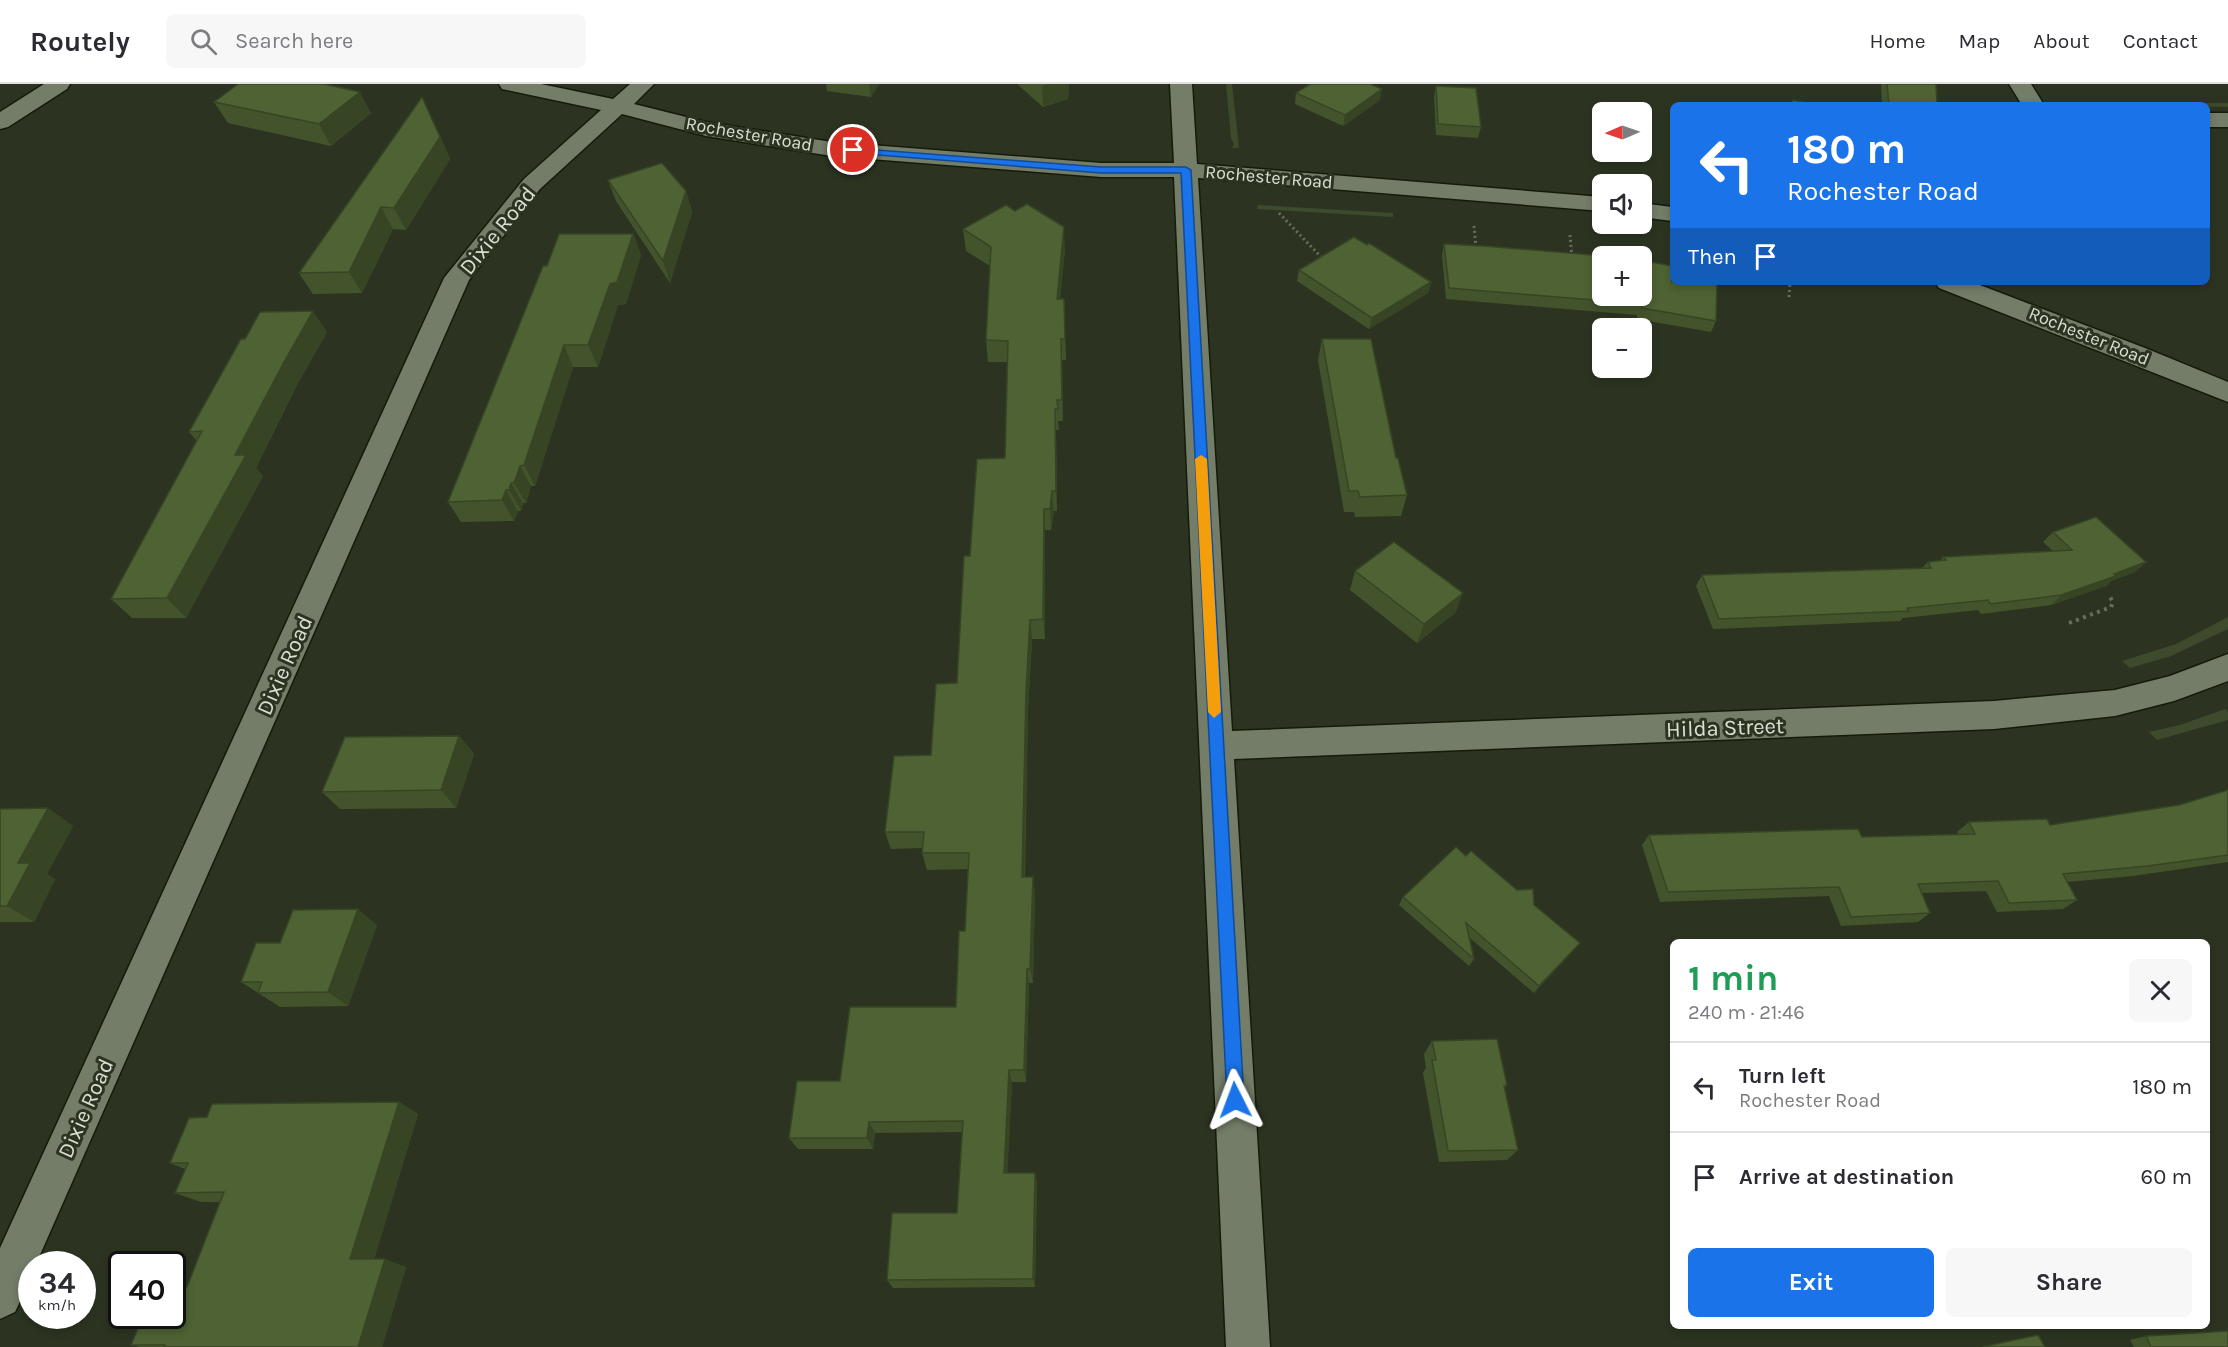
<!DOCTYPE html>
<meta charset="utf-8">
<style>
:root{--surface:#fff;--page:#f7f7f7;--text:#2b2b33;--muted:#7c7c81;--line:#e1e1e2;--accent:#1a73e8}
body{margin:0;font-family:Karla,sans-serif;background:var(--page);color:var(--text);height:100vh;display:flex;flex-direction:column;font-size:22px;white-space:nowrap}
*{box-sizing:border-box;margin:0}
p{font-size:20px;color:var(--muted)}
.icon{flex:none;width:33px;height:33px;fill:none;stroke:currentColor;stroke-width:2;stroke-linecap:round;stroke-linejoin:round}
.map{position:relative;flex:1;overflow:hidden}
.sheet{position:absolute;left:1670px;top:855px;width:540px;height:390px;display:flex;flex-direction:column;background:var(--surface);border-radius:9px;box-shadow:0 3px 9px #0003}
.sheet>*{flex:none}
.banner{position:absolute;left:1670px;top:18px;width:540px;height:183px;border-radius:9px;box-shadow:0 3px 9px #0003;background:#1a73e8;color:#fff;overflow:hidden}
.needle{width:39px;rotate:268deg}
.controls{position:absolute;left:1592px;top:18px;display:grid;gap:12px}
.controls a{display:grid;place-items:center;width:60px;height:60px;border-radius:9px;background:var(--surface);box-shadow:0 3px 9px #0003;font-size:30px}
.speed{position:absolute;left:18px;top:1167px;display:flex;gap:12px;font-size:30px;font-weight:700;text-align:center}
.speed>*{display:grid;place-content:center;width:78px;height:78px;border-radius:50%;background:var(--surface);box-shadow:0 3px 9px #0003;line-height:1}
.speed small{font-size:15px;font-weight:400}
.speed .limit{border:3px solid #111;border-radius:9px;background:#fff;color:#111}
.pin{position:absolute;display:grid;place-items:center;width:51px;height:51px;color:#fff;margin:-26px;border:3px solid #fff;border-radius:50%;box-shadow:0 2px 6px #0007}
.me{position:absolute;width:66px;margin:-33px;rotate:357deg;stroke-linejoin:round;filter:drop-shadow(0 0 4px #0008)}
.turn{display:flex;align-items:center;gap:21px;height:126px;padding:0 18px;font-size:27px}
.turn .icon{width:78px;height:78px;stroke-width:2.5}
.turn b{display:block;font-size:42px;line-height:51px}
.then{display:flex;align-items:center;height:57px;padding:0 18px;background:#0003;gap:12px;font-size:22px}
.round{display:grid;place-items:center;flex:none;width:63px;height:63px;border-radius:9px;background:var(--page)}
.summary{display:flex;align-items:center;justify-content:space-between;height:102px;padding:0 18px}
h1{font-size:36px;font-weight:700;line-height:45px;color:#1e9e55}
.action{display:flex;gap:12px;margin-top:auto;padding:12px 18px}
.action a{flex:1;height:69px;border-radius:9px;background:var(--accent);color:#fff;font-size:24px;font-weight:700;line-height:69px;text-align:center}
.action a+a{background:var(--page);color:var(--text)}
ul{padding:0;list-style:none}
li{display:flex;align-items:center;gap:18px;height:90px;padding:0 18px;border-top:2px solid var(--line)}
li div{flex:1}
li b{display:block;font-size:22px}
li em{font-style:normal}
header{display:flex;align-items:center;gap:36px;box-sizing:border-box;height:84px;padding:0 30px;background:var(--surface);border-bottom:2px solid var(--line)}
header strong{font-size:28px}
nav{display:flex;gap:33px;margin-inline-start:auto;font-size:21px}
.search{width:420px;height:54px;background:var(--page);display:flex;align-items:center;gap:15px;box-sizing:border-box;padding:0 21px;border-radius:9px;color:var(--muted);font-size:22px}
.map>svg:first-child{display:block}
.green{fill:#3d4a2c}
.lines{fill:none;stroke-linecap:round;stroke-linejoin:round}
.minor-casing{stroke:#141b0a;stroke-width:3}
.path-far1{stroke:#676e5e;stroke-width:3;stroke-dasharray:2 3;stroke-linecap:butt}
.path{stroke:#676e5e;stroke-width:4;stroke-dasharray:3 4.5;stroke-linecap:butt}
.minor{fill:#737d68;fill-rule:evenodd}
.wall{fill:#43542c}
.shaded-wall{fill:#374524}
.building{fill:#4e6233;stroke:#374524;stroke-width:1.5}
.route{fill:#1a73e8;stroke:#114b97;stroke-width:1.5}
.slow{fill:#f59e0b}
.labels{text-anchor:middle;stroke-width:6;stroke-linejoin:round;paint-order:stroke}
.far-street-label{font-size:18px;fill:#dae0d4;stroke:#2c3421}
.street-label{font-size:22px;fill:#dae0d4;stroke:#2c3421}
</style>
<header>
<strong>Routely</strong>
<div class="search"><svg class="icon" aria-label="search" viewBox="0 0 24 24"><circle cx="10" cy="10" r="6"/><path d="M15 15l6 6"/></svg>Search here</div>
<nav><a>Home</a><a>Map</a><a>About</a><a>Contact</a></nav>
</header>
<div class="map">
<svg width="2228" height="1263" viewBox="0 0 2228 1263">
<rect width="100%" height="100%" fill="#2c3421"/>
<g class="green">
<path d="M1226,0H1232L1239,64H1232L1234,60L1231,54Z"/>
<path d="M2078,19H2228V23L2080,21Z"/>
<path d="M1258,121L1393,129V133L1257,125Z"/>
<path d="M2228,533V545L2171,572L2130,584L2122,577L2176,560Z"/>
<path d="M2225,625L2228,628V636L2157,656L2149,648L2180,641Z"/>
</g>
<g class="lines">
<defs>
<g id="minor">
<path d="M44,0H70L67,5L8,43L0,45V28Z"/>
<path d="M499,0H541L613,15L630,0H654L634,20L706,38L832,58L1101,79H1174L1170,0H1192L1197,80L1602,113V127L1198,94L1232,647L1994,617L2115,606L2170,592L2228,570V597L2174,617L2115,632L1994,645L1234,675L1270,1263H1226L1174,93H1101L832,72L706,52L622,30L540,105L469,196L36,1180H32V1192L15,1228L0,1235V1164L444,194L524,95L601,26L502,5Z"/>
<path d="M2009,0H2031L2044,21H2022Z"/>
<rect x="2206" y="29" width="22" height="14"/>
<path d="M1641,119L1672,123V137L1641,133Z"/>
<path d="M1935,198H1972L2145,264L2228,298V318L1939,204Z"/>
</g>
</defs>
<use href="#minor" class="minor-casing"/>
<g class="path-far1">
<path d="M2206,80L2209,79"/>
<path d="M1279,129L1323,175"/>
<path d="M1474,142L1476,164"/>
<path d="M1570,151L1572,173"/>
<path d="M1789,213L1790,198"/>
</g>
<path class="path" d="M2069,539L2111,523L2113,518L2110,513"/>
<use href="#minor" class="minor"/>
</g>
<g class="wall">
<path d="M826,0H879L871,13L827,7Z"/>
<path d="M1017,0H1069L1068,15L1043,23Z"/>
<path d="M1881,0H1936L1937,21H1882Z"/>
<path d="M1436,2L1481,43L1478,54L1436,51L1434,13Z"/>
<path d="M1296,9L1380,16L1343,42L1295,20Z"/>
<path d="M214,18L371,29L331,62L228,39Z"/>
<path d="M432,34L450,75L406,146L393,145L362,209L313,210L299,189Z"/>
<path d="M608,96L686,107L692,128L670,199L616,117Z"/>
<path d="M963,145L1065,165L1060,215H1064L1066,276H1062L1063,337H1058L1059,346H1056L1057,427H1054L1051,446H1045V555H1032L1028,626L1025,793L1035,809L1033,899H1029L1026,998H1012L1007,1089H1035L1037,1099L1035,1203L893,1204L887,1196L957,1129L962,1048L875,1049L873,1065H798L789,1054L840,997L956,923L965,847L968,785L927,786L922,769V764L891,765L885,748L931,671L957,599L970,472L1005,374L1007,278H988L986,256L990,182L966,167Z"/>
<path d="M633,150L641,171L626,220L618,221L598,283H573L535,402H531L526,419H523L521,427H518L514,437L461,438L448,418L547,182Z"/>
<path d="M1444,160L1716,237L1711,248L1637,235V231L1446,215L1442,171Z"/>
<path d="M1299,186L1431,198L1428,209L1369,245L1297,197Z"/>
<path d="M327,248L298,299L256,384L263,392L186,534H132L111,515L197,357L189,348L245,255Z"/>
<path d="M1322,255L1396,374L1407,411L1401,432L1355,433L1354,428H1344L1318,276Z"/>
<path d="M2053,448L2146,478L2135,488L2111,497L2106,502L2051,521L1981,530L1978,526L1903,534L1900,537L1713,545L1696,502L1702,491L1922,484L1928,478L1940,477L1943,473L2053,467L2043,458Z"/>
<path d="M1355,487L1456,528L1417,559L1350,506Z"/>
<path d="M459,652L474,670L456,724L340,725L322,708Z"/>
<path d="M2228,706V778L2133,792L2067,798L2077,816L2063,825L1997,828L1986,807L1922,809L1930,829L1918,838L1841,842L1829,812L1660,818L1642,761L1649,751L1862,753L1958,750L1957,748L1969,738L2050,741L2179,721Z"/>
<path d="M0,725L73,742L47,790L55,795L34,838H0Z"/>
<path d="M1466,772L1534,821L1580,859L1574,866L1534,909L1470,854L1474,875L1469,882L1399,821L1403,813Z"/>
<path d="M377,841L348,922L280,923L241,898L280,859Z"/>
<path d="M1432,957L1507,1001L1505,1004L1518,1066L1507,1076L1439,1078L1423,989L1426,984L1424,970Z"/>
<path d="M399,1018L418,1030L374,1175L406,1183L382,1263H140L131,1261L187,1203L220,1118H201L175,1109L185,1085L170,1079L207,1033Z"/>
<path d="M2146,1252L2228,1263H2134L2130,1256Z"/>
</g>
<g class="shaded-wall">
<path d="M869,0H879L871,13Z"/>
<path d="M1049,0H1069L1068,15L1043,23L1042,2Z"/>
<path d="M1382,5L1380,16L1343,42L1345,31Z"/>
<path d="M360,8L371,29L331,62L319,40Z"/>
<path d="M422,13L450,75L406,146L394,124Z"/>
<path d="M686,107L692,128L670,199L663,177Z"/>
<path d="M381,123L393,145L362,209L349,188Z"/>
<path d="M1064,143L1065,165L1058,236L1057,215Z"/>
<path d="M633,150L641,171L626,220L618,221L598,283L588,261L610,200Z"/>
<path d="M1431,198L1428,209L1369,245L1372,234Z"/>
<path d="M313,227L327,248L298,299L256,384L263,392L186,534L167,514L235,371L284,278Z"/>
<path d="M1061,255L1062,276L1063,337L1062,316Z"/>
<path d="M564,261L573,283L535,402L524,381Z"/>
<path d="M1055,325L1056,346L1057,427L1056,407Z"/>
<path d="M520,382L531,402L526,419L514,399Z"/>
<path d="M511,399L523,419L521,427L509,406Z"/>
<path d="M506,406L518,427L514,437L502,416Z"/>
<path d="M1052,407L1054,427L1051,446L1050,425Z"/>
<path d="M1044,425L1045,446V555L1043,535Z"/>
<path d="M2146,478L2135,488L2111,497L2106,502L2051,521L2061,511L2114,490Z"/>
<path d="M1463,509L1456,528L1417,559L1424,540Z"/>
<path d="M1030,536L1032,555L1028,626L1024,809L1022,793L1026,607Z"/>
<path d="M459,652L474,670L456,724L441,706Z"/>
<path d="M48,724L73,742L47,790L55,795L34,838L7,822L18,779Z"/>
<path d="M1033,793L1035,809L1033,899L1030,885Z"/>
<path d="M358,825L377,841L348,922L328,908Z"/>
<path d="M1580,859L1574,866L1534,909L1539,902Z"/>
<path d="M1027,885L1029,899L1026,998L1024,986Z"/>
<path d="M1009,986L1012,998L1007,1099L1004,1089Z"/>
<path d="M399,1018L418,1030L372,1183L350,1175Z"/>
<path d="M869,1038L875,1049L873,1065L867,1054Z"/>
<path d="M1035,1089L1037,1099L1035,1203L1033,1195Z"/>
<path d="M385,1175L406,1183L382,1263H358Z"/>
</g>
<g class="building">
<path d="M238,0H324L360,8L319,40L214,18Z"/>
<path d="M1310,0H1370L1382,5L1345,31L1296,9Z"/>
<path d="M1887,0H1936L1937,21H1889Z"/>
<path d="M1436,2L1476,4L1481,43L1438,40Z"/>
<path d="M422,13L440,53L394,124L381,123L349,188L299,189Z"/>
<path d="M1793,16L1815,21H1792Z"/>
<path d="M662,79L686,107L663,177L608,96Z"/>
<path d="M1027,120L1064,143L1057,215H1064L1065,255H1061L1062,316H1057L1058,325H1055L1056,407H1052L1050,425H1044L1043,535L1030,536L1026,607L1022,793H1033L1030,885H1027L1024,986H1009L1004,1089H1035L1033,1195L887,1196L892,1129H957L963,1037L869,1038L867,1054H789L797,997H840L850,923H956L959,847H965L969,769H922L924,748H885L894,672L931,671L936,600L957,599L964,472H970L977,375L1005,374L1008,257L986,256L991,163L963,145L1006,121L1015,127Z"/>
<path d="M559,150H633L617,198L610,200L588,261H564L524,381L520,382L514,399H511L509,406H506L502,416L448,418L543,182H547Z"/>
<path d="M1354,153L1367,161L1369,159L1431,198L1372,234L1299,186Z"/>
<path d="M1444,160L1484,162L1605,172H1602V212H1641V176L1672,182V198H1717L1716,237L1642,224V220L1449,204Z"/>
<path d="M313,227L284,278L235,371H246L167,514L111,515L202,347L189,348L241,255H245L260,228Z"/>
<path d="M1322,255H1371L1396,374H1398L1407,411L1360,413L1358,407H1349Z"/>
<path d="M2096,433L2146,478L2114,490L2116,492L2061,511L1990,520L1988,516L1907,524L1909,527L1719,535L1702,491L1931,484L1928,478L1946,476L1943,473L2072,466L2053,448Z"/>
<path d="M1394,458L1463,509L1424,540L1355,487Z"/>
<path d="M459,652L441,706L322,708L345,653Z"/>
<path d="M2228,706V771L2148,782L2063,790L2077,816L2009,819L1998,797L1918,800L1930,829L1851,833L1839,803L1668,808L1649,751L1858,745L1862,753L1975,750L1969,738L2047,735L2050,741L2179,721Z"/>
<path d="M48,724L18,779H30L7,822H0V725Z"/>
<path d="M1456,763L1466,772L1471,767L1517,806L1533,805L1534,821L1580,859L1539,902L1466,839L1474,875L1403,813Z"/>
<path d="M358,825L328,908L258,909L262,898H241L256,859H280L293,826Z"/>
<path d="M1497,955L1507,1001L1504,1002L1518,1066L1448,1067L1432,976H1436L1432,957Z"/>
<path d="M399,1018L350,1175H385L358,1263H164L165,1261H131L143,1232H172V1202L187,1203L224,1108L175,1109L188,1079H170L189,1034L207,1033L212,1020Z"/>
<path d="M2228,1247V1263H2151L2146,1252Z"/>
<path d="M2038,1251L2045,1263H1982Z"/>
</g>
<path class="route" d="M850,64L1101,83H1186L1191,86L1244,1016L1241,1022L1235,1024L1229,1022L1227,1016L1181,89H1101L853,69L850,68Z"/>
<path class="slow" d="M1201,371L1207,375L1221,628L1214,634L1208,628L1195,375Z"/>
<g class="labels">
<g class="far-street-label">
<text transform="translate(749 50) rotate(10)" y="6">Rochester Road</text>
<text transform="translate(1269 93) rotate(5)" y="6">Rochester Road</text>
<text transform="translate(2089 252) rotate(22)" y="6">Rochester Road</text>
</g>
<g class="street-label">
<text transform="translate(497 146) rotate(-51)" y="8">Dixie Road</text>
<text transform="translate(284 581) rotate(-66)" y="8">Dixie Road</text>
<text transform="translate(1725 643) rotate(-2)" y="8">Hilda Street</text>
<text transform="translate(85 1024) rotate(-66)" y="8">Dixie Road</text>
</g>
</g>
</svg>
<div class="controls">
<a><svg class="needle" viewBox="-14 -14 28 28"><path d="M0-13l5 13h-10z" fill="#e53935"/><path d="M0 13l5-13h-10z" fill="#7c7c81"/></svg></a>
<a><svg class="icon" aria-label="sound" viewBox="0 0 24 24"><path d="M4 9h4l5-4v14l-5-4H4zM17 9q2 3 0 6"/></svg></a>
<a>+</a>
<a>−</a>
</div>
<div class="speed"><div>34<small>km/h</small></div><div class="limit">40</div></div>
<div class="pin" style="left:853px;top:66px;background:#d93025"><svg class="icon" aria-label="arrive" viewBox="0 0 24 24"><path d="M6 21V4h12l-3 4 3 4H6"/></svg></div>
<svg class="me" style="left:1235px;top:1016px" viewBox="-20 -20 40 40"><path d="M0-17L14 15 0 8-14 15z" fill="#1a73e8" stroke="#fff" stroke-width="4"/></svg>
<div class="banner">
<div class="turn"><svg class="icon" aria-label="left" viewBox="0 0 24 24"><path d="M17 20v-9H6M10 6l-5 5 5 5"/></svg><div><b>180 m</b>Rochester Road</div></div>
<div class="then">Then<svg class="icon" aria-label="arrive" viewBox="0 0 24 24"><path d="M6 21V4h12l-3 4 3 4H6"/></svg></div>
</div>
<section class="sheet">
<div class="summary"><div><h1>1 min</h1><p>240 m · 21:46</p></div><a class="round"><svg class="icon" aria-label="close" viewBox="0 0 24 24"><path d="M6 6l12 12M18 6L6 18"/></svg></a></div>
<ul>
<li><svg class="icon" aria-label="left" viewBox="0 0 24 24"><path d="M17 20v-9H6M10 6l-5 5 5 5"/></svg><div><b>Turn left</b><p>Rochester Road</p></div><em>180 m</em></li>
<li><svg class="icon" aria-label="arrive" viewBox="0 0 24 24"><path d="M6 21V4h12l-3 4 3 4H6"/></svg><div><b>Arrive at destination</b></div><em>60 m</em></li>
</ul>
<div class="action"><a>Exit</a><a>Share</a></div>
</section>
</div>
